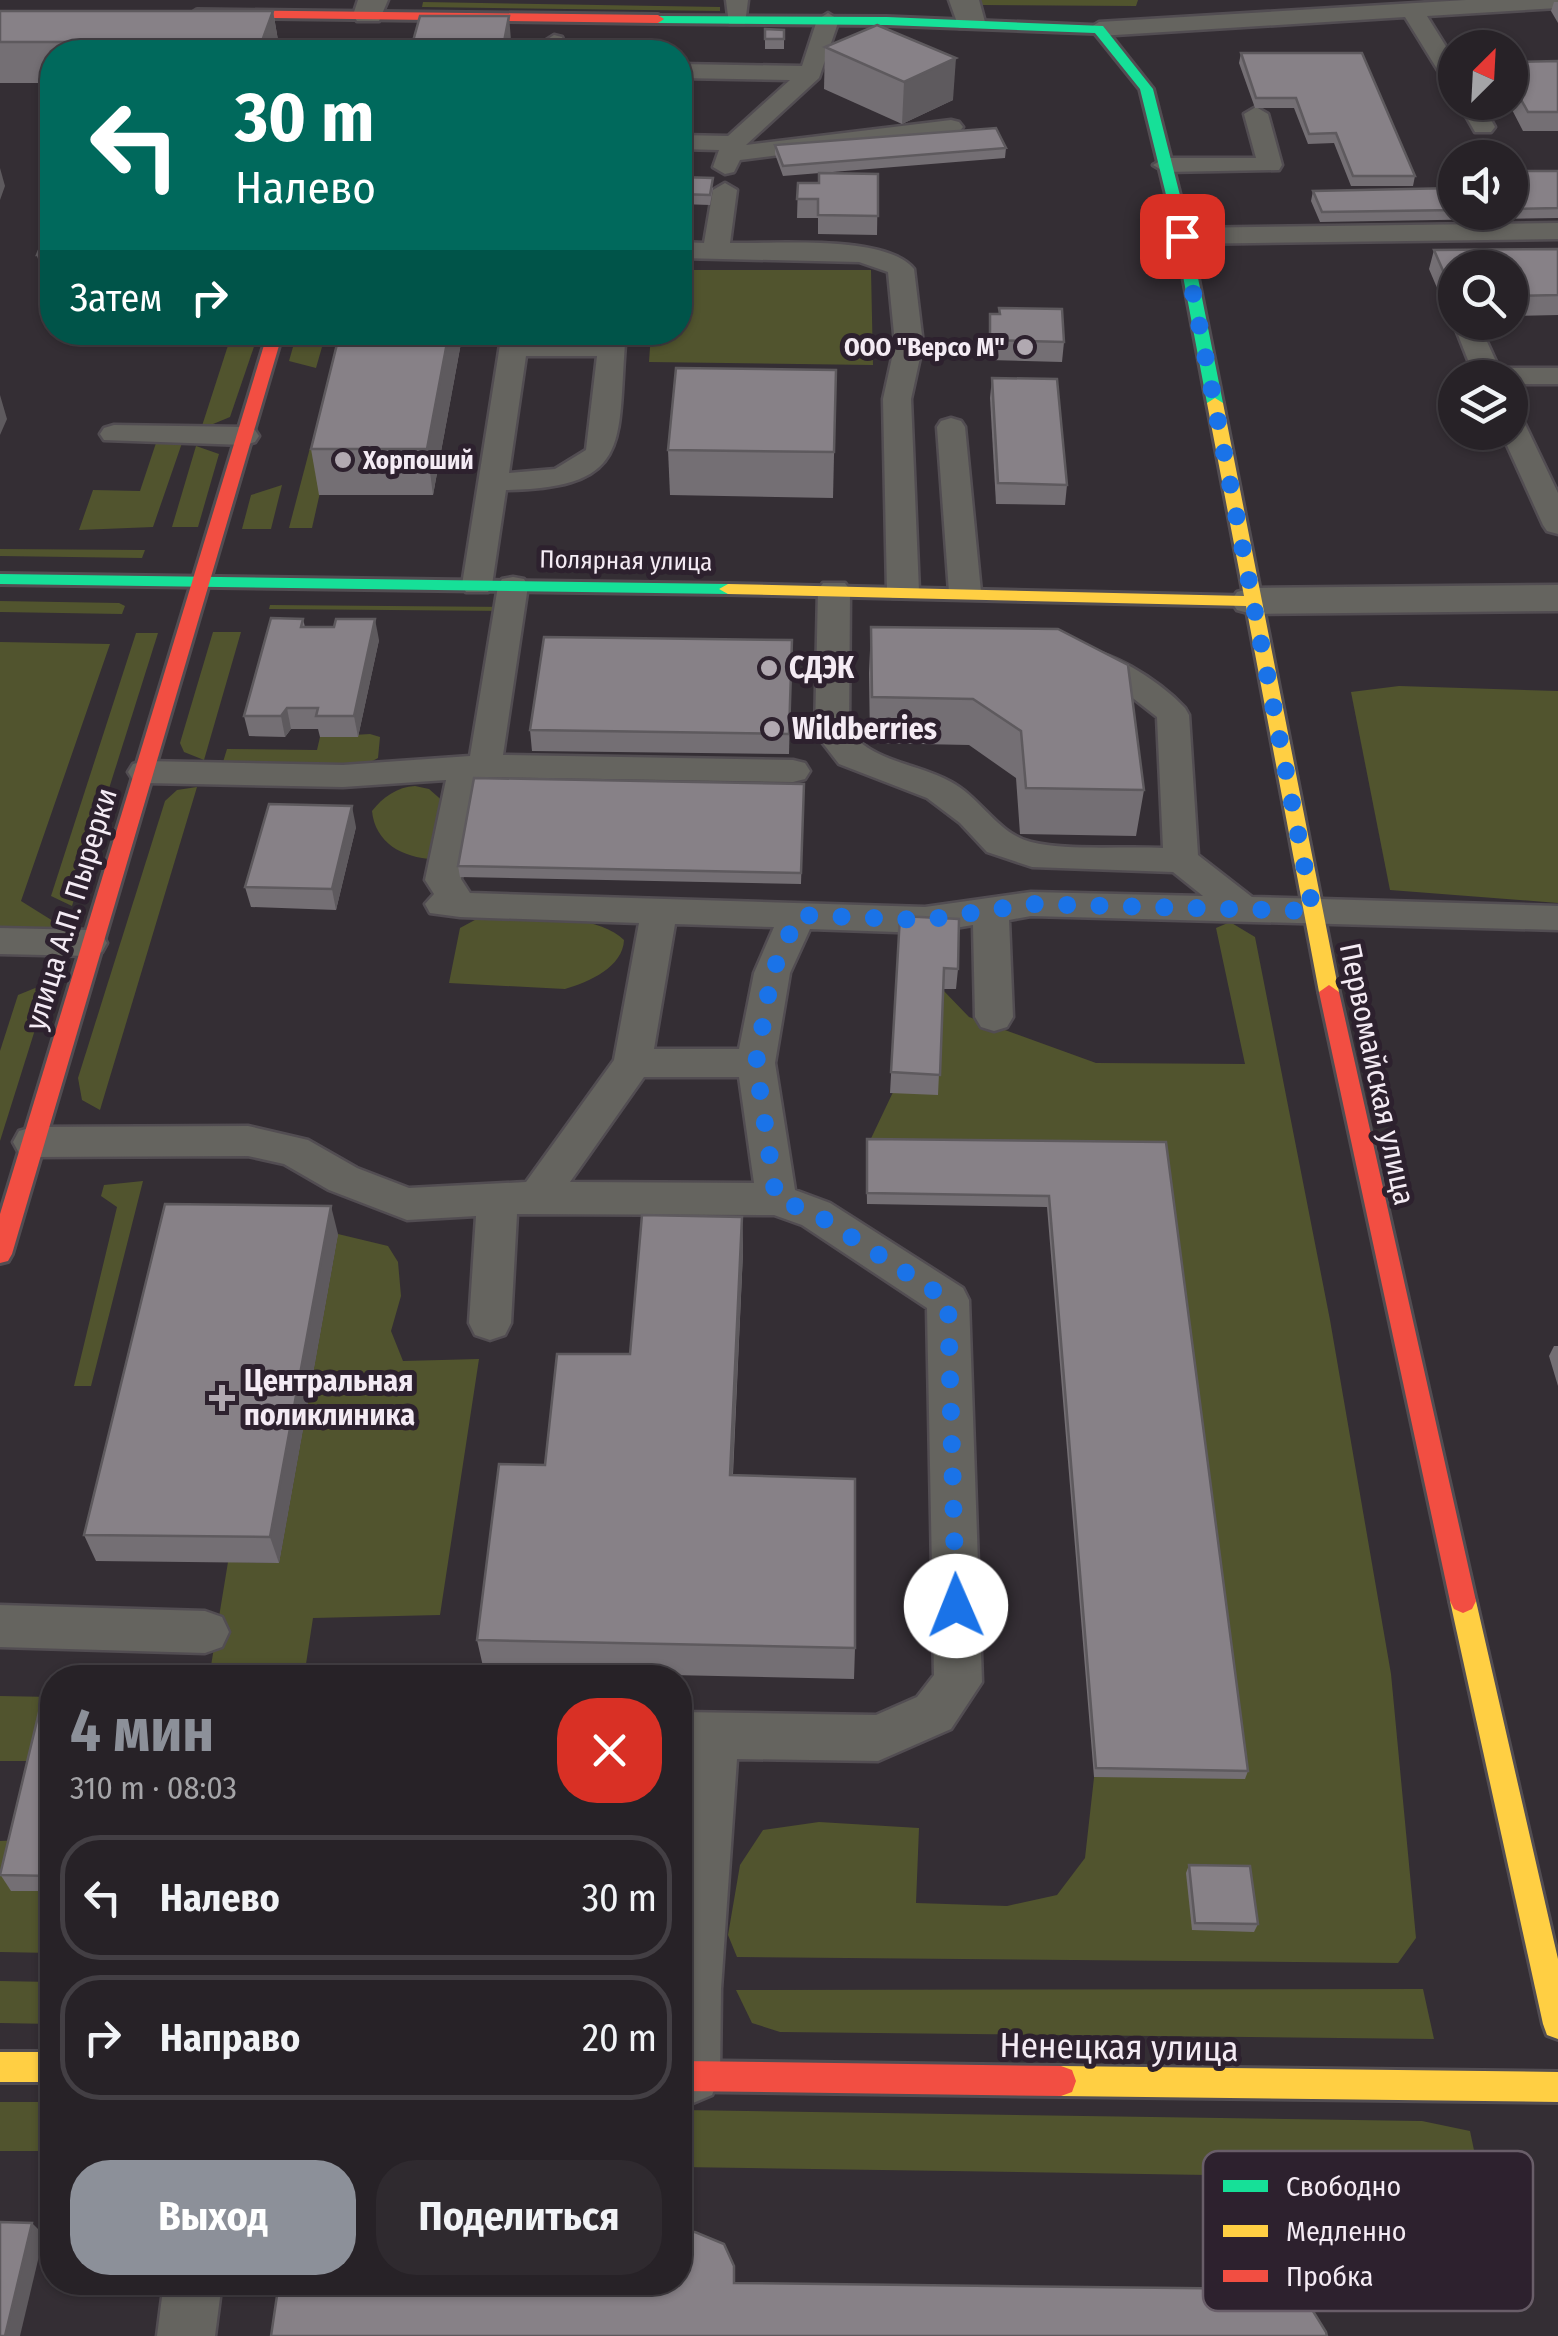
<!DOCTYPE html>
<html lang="ru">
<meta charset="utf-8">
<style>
:root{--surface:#272227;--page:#2f2a2f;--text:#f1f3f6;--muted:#a4a4a7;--line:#433f44;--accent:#8c9099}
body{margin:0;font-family:"Fira Sans Condensed",sans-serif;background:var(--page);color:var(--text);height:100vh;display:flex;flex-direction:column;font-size:38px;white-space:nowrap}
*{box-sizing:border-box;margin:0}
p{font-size:32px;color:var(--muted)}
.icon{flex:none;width:55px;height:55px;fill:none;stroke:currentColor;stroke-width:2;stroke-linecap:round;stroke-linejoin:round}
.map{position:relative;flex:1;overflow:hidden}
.panel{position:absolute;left:40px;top:1665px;width:652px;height:630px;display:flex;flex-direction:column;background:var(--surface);border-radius:40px;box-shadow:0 2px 8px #0004,0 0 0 2px var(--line)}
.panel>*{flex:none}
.banner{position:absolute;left:40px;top:40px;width:652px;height:305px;border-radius:40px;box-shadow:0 2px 8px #0004,0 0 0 2px var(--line);background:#00695c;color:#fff;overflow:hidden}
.needle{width:65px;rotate:24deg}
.tools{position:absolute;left:1438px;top:30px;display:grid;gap:20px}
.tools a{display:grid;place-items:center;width:90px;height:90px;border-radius:50%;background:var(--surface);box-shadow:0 2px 8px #0004,0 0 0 2px var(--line);font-size:50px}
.pin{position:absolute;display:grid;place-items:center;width:85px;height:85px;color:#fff;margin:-42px;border-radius:20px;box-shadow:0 5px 15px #0006}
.me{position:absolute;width:110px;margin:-55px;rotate:359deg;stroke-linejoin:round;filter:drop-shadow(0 0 8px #0008)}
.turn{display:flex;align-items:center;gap:35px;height:210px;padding:0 30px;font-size:45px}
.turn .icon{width:130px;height:130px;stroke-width:2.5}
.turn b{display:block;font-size:70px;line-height:85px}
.then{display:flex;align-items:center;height:95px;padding:0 30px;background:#0003;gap:20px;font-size:38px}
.round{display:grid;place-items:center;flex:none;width:105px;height:105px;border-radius:40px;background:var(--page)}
.summary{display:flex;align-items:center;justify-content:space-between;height:170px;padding:0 30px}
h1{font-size:60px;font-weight:700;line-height:75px;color:var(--accent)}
.button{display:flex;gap:20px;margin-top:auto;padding:20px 30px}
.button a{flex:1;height:115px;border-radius:40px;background:var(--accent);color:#fff;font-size:40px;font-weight:700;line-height:115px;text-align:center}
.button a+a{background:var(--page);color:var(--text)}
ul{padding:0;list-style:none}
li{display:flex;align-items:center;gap:30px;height:125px;margin:0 20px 15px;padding:0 10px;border:5px solid var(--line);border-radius:40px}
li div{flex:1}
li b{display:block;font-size:38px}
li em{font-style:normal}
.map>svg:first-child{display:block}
.green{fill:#51542e}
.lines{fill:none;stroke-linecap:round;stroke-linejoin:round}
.lane-casing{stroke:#524d52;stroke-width:5}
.street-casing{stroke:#524d52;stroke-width:5}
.fast-casing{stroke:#524d52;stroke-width:6}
.slow-casing{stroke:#524d52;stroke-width:6}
.jam-casing{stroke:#524d52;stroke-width:6}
.lane{fill:#65645f;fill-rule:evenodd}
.street{fill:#65645f;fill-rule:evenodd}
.fast{fill:#16e098;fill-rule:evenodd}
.slow{fill:#ffcf43;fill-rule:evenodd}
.jam{fill:#f24e42;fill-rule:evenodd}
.wall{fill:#746f74}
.shaded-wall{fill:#5e5a5e}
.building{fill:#878187;stroke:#5e5a5e;stroke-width:2.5}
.route{stroke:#1a73e8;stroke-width:18;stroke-dasharray:0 32.4}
.poi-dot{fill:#b1a9b1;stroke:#2d212e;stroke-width:4}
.labels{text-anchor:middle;stroke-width:10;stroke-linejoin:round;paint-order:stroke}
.far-poi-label{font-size:25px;font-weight:bold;fill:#f4ebf4;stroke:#2d212e;text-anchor:end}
.far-street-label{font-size:25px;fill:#f4ebf4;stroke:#2d212e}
.poi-label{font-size:30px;font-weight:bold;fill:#f4ebf4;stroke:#2d212e;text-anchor:start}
.street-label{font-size:30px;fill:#f4ebf4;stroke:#2d212e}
.near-street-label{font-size:35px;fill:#f4ebf4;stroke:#2d212e}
.key{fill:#2d212e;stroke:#695e69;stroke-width:2.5}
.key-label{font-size:28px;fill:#f4ebf4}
</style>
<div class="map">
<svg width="1558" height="2336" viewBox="0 0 1558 2336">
<rect width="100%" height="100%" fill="#342e34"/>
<g class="green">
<path d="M979,0H1138L1136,6L981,5Z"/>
<path d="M423,2L720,7V11L422,7Z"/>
<path d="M680,270H871L873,365L649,362L651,333L680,332Z"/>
<path d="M232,333L258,335L230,417L201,429Z"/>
<path d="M297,333H326L316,368L289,361Z"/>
<path d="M156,443H182L153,527L79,530L93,490L140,491Z"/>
<path d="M196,446L219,454L198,527H172Z"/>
<path d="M310,448H330L312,528H289Z"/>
<path d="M282,485L271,529H242L251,495Z"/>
<path d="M0,549L145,550L142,558L0,556Z"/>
<path d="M0,601L119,603L125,606L122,614L0,612Z"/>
<path d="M270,605L510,607L509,611L269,609Z"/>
<path d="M213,632H241L204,760L184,752L180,743Z"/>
<path d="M136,633H158L72,906L51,896Z"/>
<path d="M0,642L110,644L21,901L53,921L52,929L0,927Z"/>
<path d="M1399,686L1558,691V903L1390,890L1351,692Z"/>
<path d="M370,734L380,737L378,758L367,764L244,766L223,762L227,749L317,750L320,737Z"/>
<path d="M415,786L429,789L446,804L433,859C403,858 375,843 372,811C383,797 397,787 415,786Z"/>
<path d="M197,787L100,1110L82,1100L78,1078L165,801L177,790Z"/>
<path d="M486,914C525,917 597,913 624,940C623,967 589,982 565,989L449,983L460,928Z"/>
<path d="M1230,922L1255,937L1330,1320L1391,1674L1416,1938L1398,1963L737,1957L728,1935L740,1865L763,1830L819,1822L919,1828L916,1903L1007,1906L1057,1895L1085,1858L1164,1153L866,1149L942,989L969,1017L1096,1063L1245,1064L1216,928Z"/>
<path d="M50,982L0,1141V1051L18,995Z"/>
<path d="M143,1181L91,1386H74L117,1207L101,1196L104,1185Z"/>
<path d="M338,1234L388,1246L398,1262L401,1296L391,1331L403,1361L479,1359L440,1615L313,1618L304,1677L209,1678L228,1562L279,1563Z"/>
<path d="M0,1696L52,1697V1725L31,1761H0Z"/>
<path d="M23,1840L52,1891V1953L0,1952V1841Z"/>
<path d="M0,1981L52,1982V2024L0,2023Z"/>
<path d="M1423,1989L1434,2039L780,2032L752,2023L736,1990Z"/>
<rect x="0" y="2102" width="52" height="49"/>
<path d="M680,2110L1422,2121L1470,2131L1480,2179L680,2167Z"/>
</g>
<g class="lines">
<defs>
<g id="lane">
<path d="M726,0H748L745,24H729Z"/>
<path d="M1466,0H1558V8L1427,16L1455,61V87L1447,85L1405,17L1099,36L1088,29L1099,22Z"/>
<path d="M828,13L839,20L819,78L746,145L951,120L959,122L963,127L959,132L740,160L734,172L725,174L713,167L719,150L680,149V135L728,136L790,80L680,78V64L802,66L817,20Z"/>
<path d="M554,35L562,37L568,52H546L543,42Z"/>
<path d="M1458,102H1481L1495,127L1491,132H1475Z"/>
<path d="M1256,107L1268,114L1282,165L1279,170L1165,172L1153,165L1165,158H1256L1244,114Z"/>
<path d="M725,183L737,190L730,243C773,244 886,234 914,269L923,344L911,399L919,591L914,598H892L887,591L883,399L895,344L888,272L859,262L680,258V242L704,243L713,190Z"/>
<path d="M1558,223V239L1182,244L1169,236L1182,228Z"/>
<path d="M1458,322H1478L1499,368H1558V384H1510V378H1475L1455,327Z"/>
<path d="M502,332H529L528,340H599V332H626C616,439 637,488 506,490L492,585L488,592H466L462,585ZM526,356H597L586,450L555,469L509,473Z"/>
<path d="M1510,413L1520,416L1524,422L1558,493V534L1547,531L1543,525L1501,432H1510Z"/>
<path d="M951,418L961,421L965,427L981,592L976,599H954L949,592L937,427L941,421Z"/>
<path d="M114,425L245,427L255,430L259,436L255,442L245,445L104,440L100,434L104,428Z"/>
<path d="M513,577L524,579L528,586L503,755L793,760L805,763L810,771L805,779L793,782L480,777L461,879L470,893L925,907L1031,892L1203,896L1173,872L1032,867L987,852L960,823L927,798L839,764L815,733L818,590L823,583H845L850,590L849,731C875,763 917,763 951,782C981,798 998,834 1031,842C1068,851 1123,846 1163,848L1157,717L1120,688L1070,665L1065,658L1070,651C1103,642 1162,683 1185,708L1189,715L1198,855L1252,897L1558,906V930L1031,916L1009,920L1013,1017L1007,1027L994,1031L981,1027L975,1017L973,925L925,933L810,929L790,973L775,1063L795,1190L830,1203L963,1288L969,1300L982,1682L951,1729L878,1761L737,1759L721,1989L720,2076L712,2095L693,2103L680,2098V1852L688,1758H680V1712L876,1715L917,1697L934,1675L927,1308L802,1225L774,1215L517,1214L511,1323L505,1335L490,1340L475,1335L469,1323L476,1216L407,1220L329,1190L284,1164L248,1156L33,1157L19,1153L13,1142L19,1131L33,1127L248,1126L308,1140L357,1168L409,1188L526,1182L614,1060L639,923L460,917L430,913L425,904L434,894L425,880L446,780L343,787L145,783L133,780L128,772L133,764L145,761L343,765L470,756L498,586L502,579ZM675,924L774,927L754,973L739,1049H654ZM644,1077H739L754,1183L570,1182Z"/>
<path d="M0,928L89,930L102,934L107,943L102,952L89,956L0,954Z"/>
<path d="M0,1605L205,1611L222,1617L229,1632L222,1647L205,1653L0,1647Z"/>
<path d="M164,2282H222L215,2336H157Z"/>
</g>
<g id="street">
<path d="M358,0H388L379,21H357L353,15Z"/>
<path d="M949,0H979L985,22L981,28H959Z"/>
<path d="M1558,585V611L1252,614L1237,610L1231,601L1237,592L1252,588Z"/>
</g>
<g id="fast">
<path d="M654,16L887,17L1103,26L1153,89L1187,223L1223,403L1215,408L1207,403L1173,223L1140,89L1095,33L887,25L658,23L652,19Z"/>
<path d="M0,574L728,584L737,589L728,594L0,584Z"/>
</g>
<g id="slow">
<path d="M1215,398L1223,403L1339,992L1329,999L1319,992L1246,606L728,594L719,589L728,584L1244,596L1207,403Z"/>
<path d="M1463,1589L1472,1593L1476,1601L1558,1959V2039L1547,2035L1543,2024L1450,1601L1454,1593Z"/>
<rect x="0" y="2052" width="52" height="30"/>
<path d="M1061,2066L1558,2072V2102L1061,2096L1050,2092L1046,2081L1050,2070Z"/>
</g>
<g id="jam">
<path d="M197,10L658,15L664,19L658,23L193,17L191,14Z"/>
<path d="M268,332H283L12,1254L8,1261L0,1263V1214Z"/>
<path d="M1329,985L1339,992L1476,1601L1472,1609L1463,1613L1454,1609L1450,1601L1319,992Z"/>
<path d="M680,2061L1061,2066L1072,2070L1076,2081L1072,2092L1061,2096L680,2091Z"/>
</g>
</defs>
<use href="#lane" class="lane-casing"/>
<use href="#street" class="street-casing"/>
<use href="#fast" class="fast-casing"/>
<use href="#slow" class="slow-casing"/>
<use href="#jam" class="jam-casing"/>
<use href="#lane" class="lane"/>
<use href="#street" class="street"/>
<use href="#fast" class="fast"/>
<use href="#slow" class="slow"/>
<use href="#jam" class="jam"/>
</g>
<g class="wall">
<path d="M1554,2H1558V23L1551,11Z"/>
<path d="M0,11H273L280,52H52V83H0Z"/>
<path d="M765,29L784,30V49H765Z"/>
<path d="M825,47L953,100L902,124L824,89Z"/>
<path d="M1241,53L1415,176L1413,186H1351L1334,143L1308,144L1294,108H1255L1239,63Z"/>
<path d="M1558,61V131H1523L1508,102H1510V62Z"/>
<path d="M775,145L1006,148L1005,158L783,176L775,154Z"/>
<path d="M1510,171H1558V218L1320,222L1311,201L1313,191L1455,188V212H1510Z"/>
<path d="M878,174L877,235L818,234V218H797L798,183H819Z"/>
<path d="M680,177L713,188L710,205L680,204Z"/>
<path d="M52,219V275H42L37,255Z"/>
<path d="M1558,249V315L1510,316V268H1455V316H1449L1429,269L1434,250Z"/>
<path d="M990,314L1064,342L1062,362L989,360Z"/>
<path d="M463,332L433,495H319L311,449Z"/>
<path d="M836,370L833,498L670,495L668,450Z"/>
<path d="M992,378L1067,485L1065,505L996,504L990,398Z"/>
<path d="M303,619L305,627L379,640L358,737H320L318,729H291L285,737L249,736L244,716Z"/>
<path d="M871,627L1144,790L1136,836L1020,834L1016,778L969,745L870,743L869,673Z"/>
<path d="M792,640L789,754L532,751L530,730Z"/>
<path d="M804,784L801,884L460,877L458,866Z"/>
<path d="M356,827L336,910L251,907L245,887Z"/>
<path d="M900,916L958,969L956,989H943L938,1095L890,1093Z"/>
<path d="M1166,1142L1248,1771L1245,1779L1094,1777L1047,1207L867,1204L866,1149Z"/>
<path d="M742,1217L743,1252L733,1475L855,1648L854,1679L484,1671L477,1640L545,1465L630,1354Z"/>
<path d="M338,1234L279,1563L96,1561L84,1535Z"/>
<path d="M1554,1346H1558V1386L1549,1356Z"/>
<path d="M52,1708V1891H11L0,1874Z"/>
<path d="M1189,1865L1258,1924L1254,1932L1192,1930L1186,1873Z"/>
</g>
<g class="shaded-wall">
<path d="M273,11L280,52H258Z"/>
<path d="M509,16L512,52H502Z"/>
<path d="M956,58L953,100L902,124L904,82Z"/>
<path d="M0,168L5,186L0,200Z"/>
<path d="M449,332H463L433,495L427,449Z"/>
<path d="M0,395L7,419L0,435Z"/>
<path d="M375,619L379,640L358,737L354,716Z"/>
<path d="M287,708L291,729L285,737L281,716Z"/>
<path d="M352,806L356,827L336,910L332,889Z"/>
<path d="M331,1206L338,1234L279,1563L270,1537Z"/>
<path d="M742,1217L743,1252L731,1508L730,1475Z"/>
<path d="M32,2223L44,2235L20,2336H5Z"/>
</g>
<g class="building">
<path d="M0,11H273L258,52H193L197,42H0Z"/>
<path d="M420,16H509L502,52H410Z"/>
<path d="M877,25L956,58L904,82L825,47Z"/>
<path d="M765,29L784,30V39H765Z"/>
<path d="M1241,53H1362L1415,176H1353L1336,133L1309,134L1296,98H1256Z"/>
<path d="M1558,61V112H1528L1510,80V62Z"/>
<path d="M996,128L1006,148L783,166L775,145Z"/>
<path d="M1510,171H1558V208L1510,209Z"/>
<path d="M819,173L878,174V216L818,215V199H797L798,183H819Z"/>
<path d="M680,177L713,178L710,195L680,194Z"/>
<path d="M1455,188V210L1322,212L1313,191Z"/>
<path d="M52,219V255H37Z"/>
<path d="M1558,249V295L1510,296V268H1455V296H1454L1434,250Z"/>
<path d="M999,308L1062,309L1064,342L990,340V314H1000Z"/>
<path d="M340,332H449L427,449H311Z"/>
<path d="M676,368L836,370L834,452L668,450Z"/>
<path d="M992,378L1057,379L1067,485L998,483Z"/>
<path d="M271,618L303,619L301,627H334L336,619H375L354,716H316L318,708H287L281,716H244Z"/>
<path d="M871,627L1058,629L1128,665L1144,790L1026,788L1021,731L973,699L872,697Z"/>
<path d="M544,637L792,640L789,734L530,730Z"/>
<path d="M474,778L804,784L801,873L458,866Z"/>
<path d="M269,804L352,806L332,889L245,887Z"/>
<path d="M900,916L959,919L958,969L944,968L940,1075L891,1072Z"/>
<path d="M867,1139L1166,1142L1248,1771L1096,1768L1049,1196L867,1193Z"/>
<path d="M165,1204L331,1206L270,1537L84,1535Z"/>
<path d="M642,1215L742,1217L730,1475L855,1479V1648L477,1640L499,1464L545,1465L557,1354H630Z"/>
<path d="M40,1708H52V1876L0,1875Z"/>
<path d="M1189,1865L1250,1866L1258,1924L1195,1923Z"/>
<path d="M0,2222L32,2223L5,2336H0Z"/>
<path d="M680,2232H695L724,2244L734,2266V2283L1274,2289L1308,2303L1326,2332L1327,2336H271L279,2282H680Z"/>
</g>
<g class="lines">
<path class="route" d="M956,1606L948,1300L816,1214L776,1199L756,1063L772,973L798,915L925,920L1031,904L1313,911L1182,236"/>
</g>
<g class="poi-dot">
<circle cx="1025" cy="347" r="10"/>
<circle cx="343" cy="460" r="10"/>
<circle cx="769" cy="668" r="10"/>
<circle cx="772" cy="729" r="10"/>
<path d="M217 1383h10v10h10v10h-10v10h-10v-10h-10v-10h10z"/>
</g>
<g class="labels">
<g class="far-poi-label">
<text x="1005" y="356">ООО "Версо М"</text>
<text x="363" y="469" text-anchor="start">Хорпоший</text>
</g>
<g class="far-street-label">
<text transform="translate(626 560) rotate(1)" y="9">Полярная улица</text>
</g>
<g class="poi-label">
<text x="789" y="678">СДЭК</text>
<text x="792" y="739">Wildberries</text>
<text x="244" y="1391">Центральная<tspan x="244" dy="34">поликлиника</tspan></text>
</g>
<g class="street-label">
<text transform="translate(71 909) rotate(-73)" y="10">улица А.П. Пырерки</text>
<text transform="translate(1377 1074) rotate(78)" y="10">Первомайская улица</text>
</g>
<g class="near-street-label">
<text transform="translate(1119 2047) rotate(1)" y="12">Ненецкая улица</text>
</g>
</g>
<rect x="1203" y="2151" width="330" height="160" rx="15" class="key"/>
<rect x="1223" y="2180" width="45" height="12" fill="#16e098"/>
<rect x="1223" y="2225" width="45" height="12" fill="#ffcf43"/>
<rect x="1223" y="2270" width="45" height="12" fill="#f24e42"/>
<g class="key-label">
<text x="1286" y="2196">Свободно</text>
<text x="1286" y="2241">Медленно</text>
<text x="1286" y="2286">Пробка</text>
</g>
</svg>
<div class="tools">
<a><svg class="needle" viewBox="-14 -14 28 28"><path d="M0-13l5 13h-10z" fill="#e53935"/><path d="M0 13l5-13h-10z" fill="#a4a4a7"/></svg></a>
<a><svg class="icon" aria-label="sound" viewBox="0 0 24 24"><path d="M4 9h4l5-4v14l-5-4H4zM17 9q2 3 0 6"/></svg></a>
<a><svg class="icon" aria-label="search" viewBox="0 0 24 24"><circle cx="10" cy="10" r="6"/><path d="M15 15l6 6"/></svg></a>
<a><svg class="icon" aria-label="layers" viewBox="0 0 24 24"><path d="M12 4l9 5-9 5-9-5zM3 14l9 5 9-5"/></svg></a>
</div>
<div class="pin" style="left:1182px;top:236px;background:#d93025"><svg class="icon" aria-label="arrive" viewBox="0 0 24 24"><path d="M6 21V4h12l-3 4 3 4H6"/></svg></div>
<svg class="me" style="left:956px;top:1606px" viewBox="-20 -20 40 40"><circle r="19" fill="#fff"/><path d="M0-13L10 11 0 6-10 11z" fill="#1a73e8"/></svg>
<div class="banner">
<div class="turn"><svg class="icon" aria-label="left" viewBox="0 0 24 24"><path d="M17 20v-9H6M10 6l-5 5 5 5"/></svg><div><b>30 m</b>Налево</div></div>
<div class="then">Затем<svg class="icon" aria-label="right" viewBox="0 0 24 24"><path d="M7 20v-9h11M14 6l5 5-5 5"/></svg></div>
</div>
<section class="panel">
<div class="summary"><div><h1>4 мин</h1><p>310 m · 08:03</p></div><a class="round" style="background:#d93025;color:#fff"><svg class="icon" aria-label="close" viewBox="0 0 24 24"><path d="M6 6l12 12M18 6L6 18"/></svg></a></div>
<ul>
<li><svg class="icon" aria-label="left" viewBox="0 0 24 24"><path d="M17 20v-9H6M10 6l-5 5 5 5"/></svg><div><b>Налево</b></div><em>30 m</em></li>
<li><svg class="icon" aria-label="right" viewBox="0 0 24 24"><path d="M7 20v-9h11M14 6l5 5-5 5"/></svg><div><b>Направо</b></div><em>20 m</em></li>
</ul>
<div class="button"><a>Выход</a><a>Поделиться</a></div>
</section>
</div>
